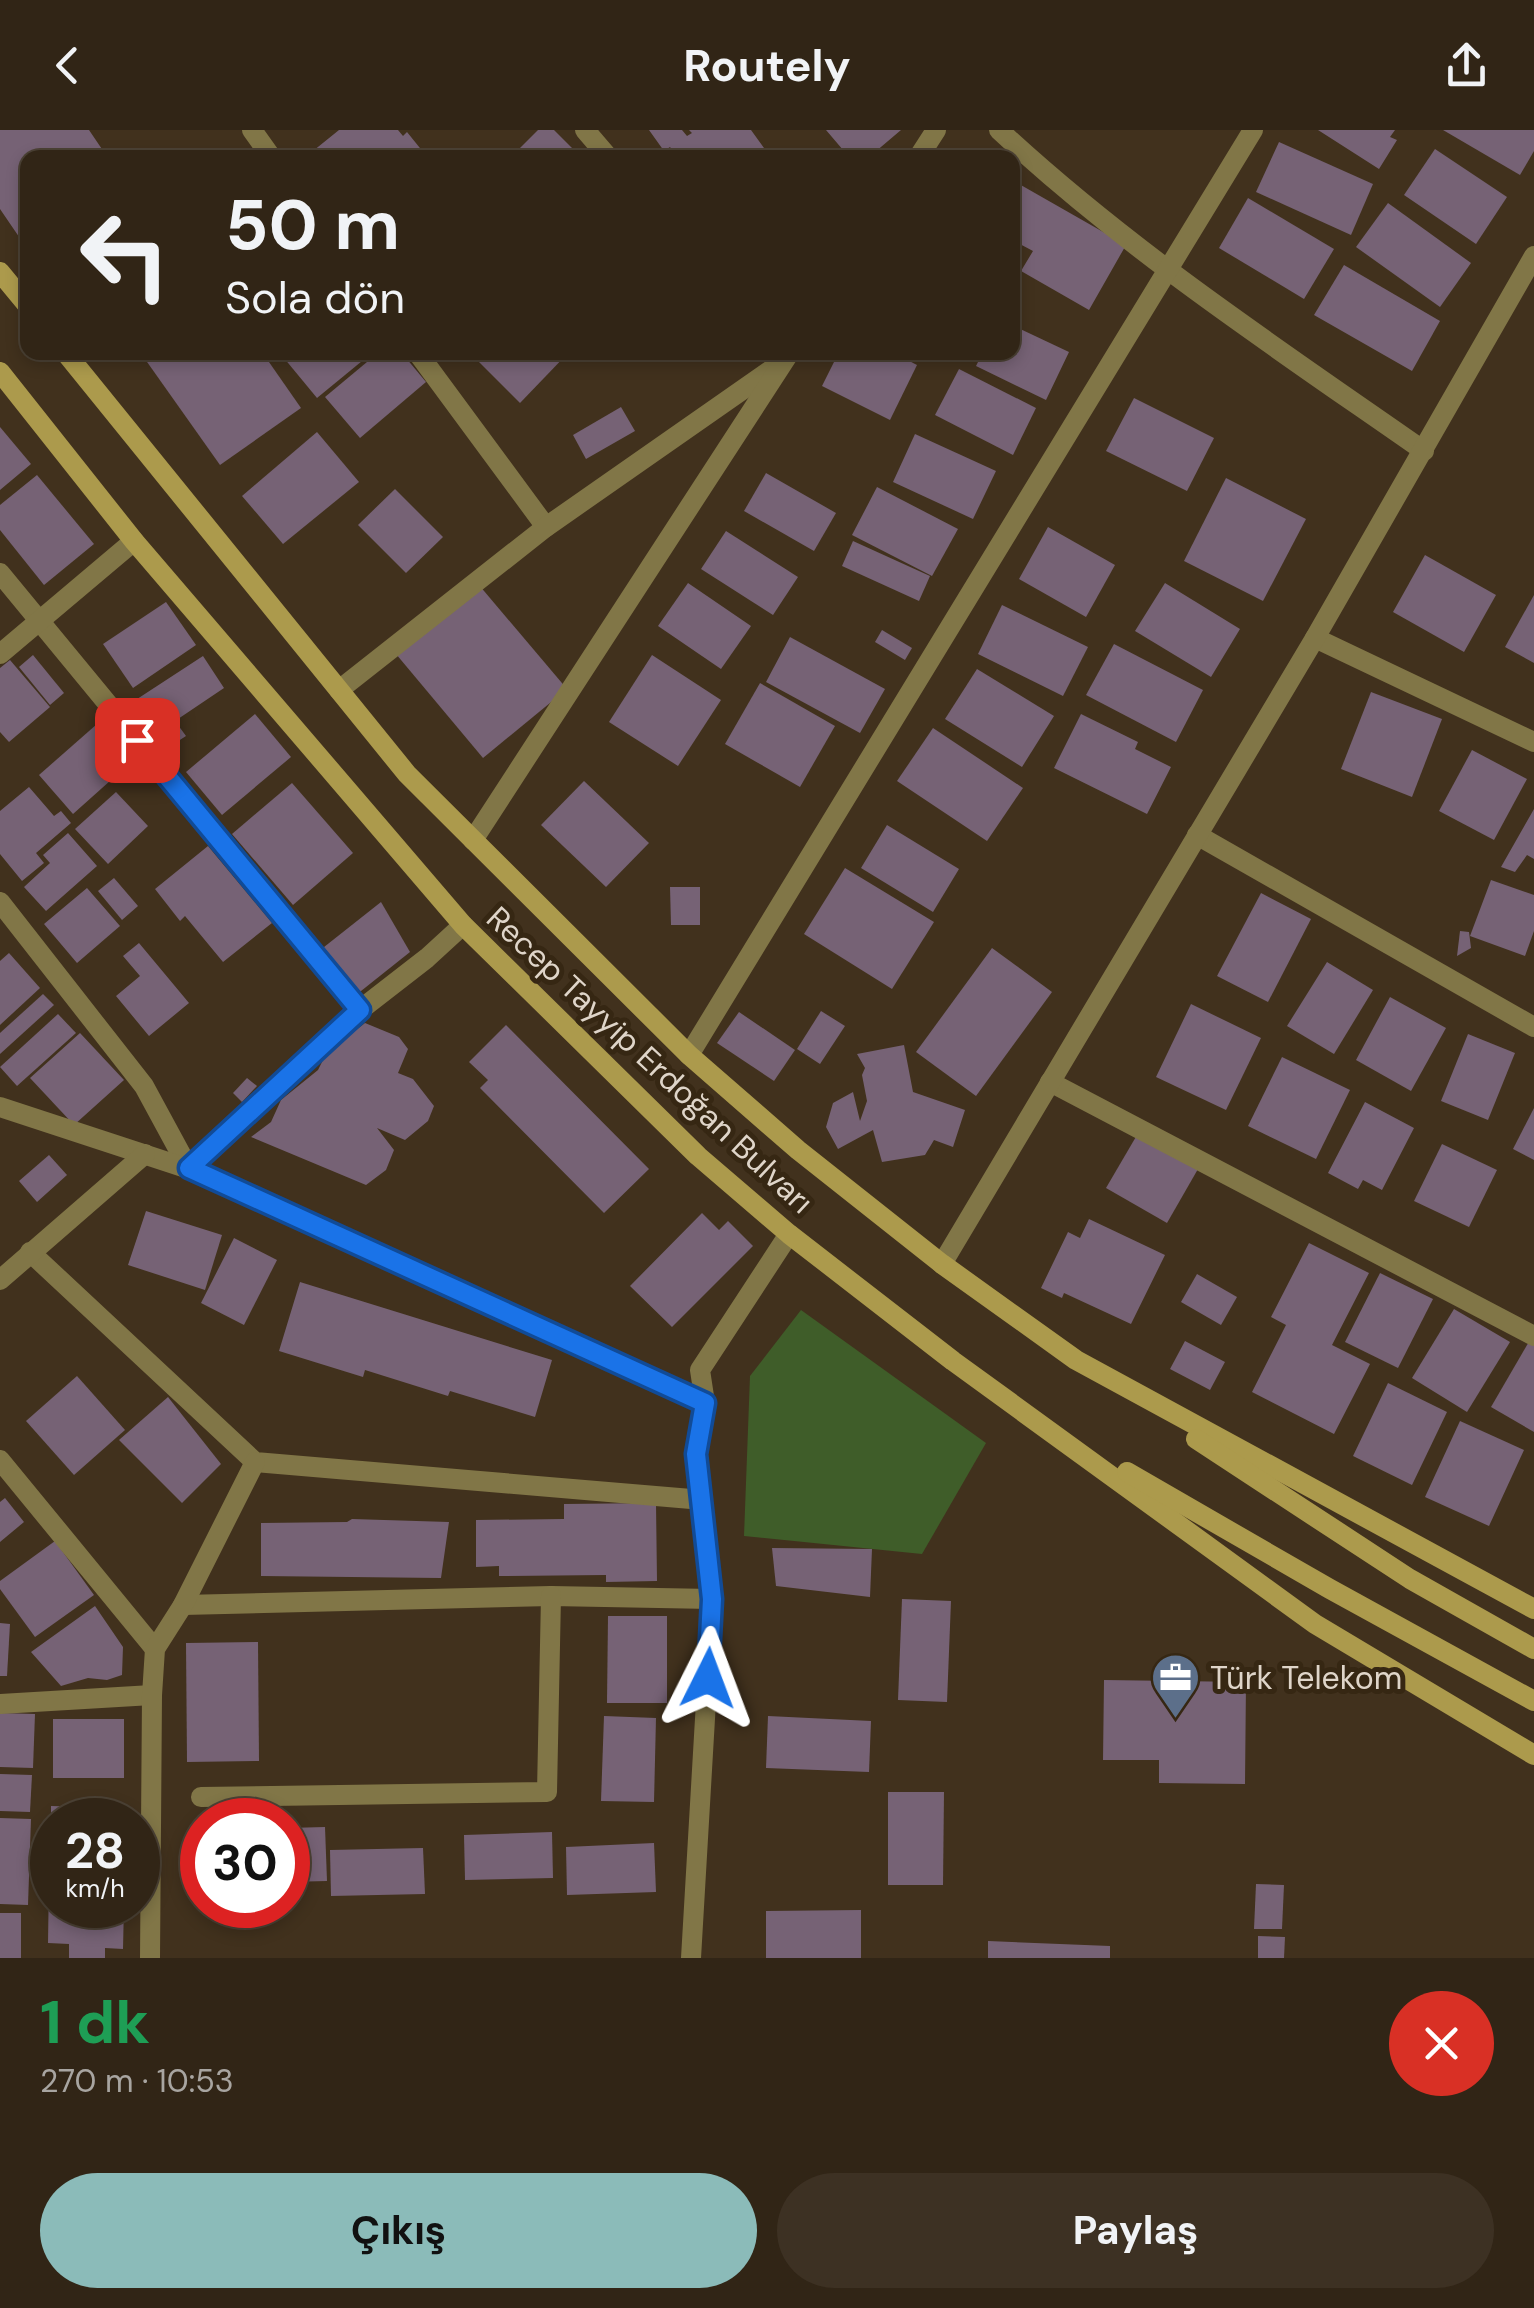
<!DOCTYPE html>
<html lang="tr">
<meta charset="utf-8">
<style>
:root{--surface:#312516;--page:#3d3123;--text:#f1f3f6;--muted:#a8a5a1;--line:#4c4235;--accent:#8bbbb9}
body{margin:0;font-family:"DM Sans",sans-serif;background:var(--page);color:var(--text);height:100vh;display:flex;flex-direction:column;font-size:38px;white-space:nowrap}
*{box-sizing:border-box;margin:0}
p{font-size:32px;color:var(--muted)}
.icon{flex:none;width:55px;height:55px;fill:none;stroke:currentColor;stroke-width:2;stroke-linecap:round;stroke-linejoin:round}
.map{position:relative;height:1828px;overflow:hidden}
.sheet{display:flex;flex-direction:column;background:var(--surface);flex:1}
.sheet>*{flex:none}
.hud{position:absolute;left:20px;top:20px;width:1000px;height:210px;border-radius:20px;box-shadow:0 5px 15px #0003,0 0 0 2px var(--line);background:#312516;color:var(--text);overflow:hidden}
.speed{position:absolute;left:30px;top:1668px;display:flex;gap:20px;font-size:50px;font-weight:700;text-align:center}
.speed>*{display:grid;place-content:center;width:130px;height:130px;border-radius:50%;background:var(--surface);box-shadow:0 5px 15px #0003,0 0 0 2px var(--line);line-height:1}
.speed small{font-size:25px;font-weight:400}
.speed .limit{border:15px solid #d22;background:#fff;color:#111}
.pin{position:absolute;display:grid;place-items:center;width:85px;height:85px;color:#fff;margin:-42px;border-radius:20px;box-shadow:0 5px 15px #0006}
.me{position:absolute;width:110px;margin:-55px;rotate:3deg;stroke-linejoin:round;filter:drop-shadow(0 0 8px #0008)}
.turn{display:flex;align-items:center;gap:35px;height:210px;padding:0 40px;font-size:45px}
.turn .icon{width:130px;height:130px;stroke-width:2.5}
.turn b{display:block;font-size:70px;line-height:85px}
.round{display:grid;place-items:center;flex:none;width:105px;height:105px;border-radius:52px;background:var(--page)}
.summary{display:flex;align-items:center;justify-content:space-between;height:170px;padding:0 40px}
h1{font-size:60px;font-weight:700;line-height:75px;color:#1e9e55}
.cta{display:flex;gap:20px;margin-top:auto;padding:20px 40px}
.cta a{flex:1;height:115px;border-radius:60px;background:var(--accent);color:#111;font-size:40px;font-weight:700;line-height:115px;text-align:center}
.cta a+a{background:var(--page);color:var(--text)}
header{display:flex;justify-content:space-between;align-items:center;height:130px;padding:0 40px;background:var(--surface);font-size:45px;font-weight:700}
.map>svg:first-child{display:block}
.green{fill:#3f5d29}
.building{fill:#766275}
.lines{fill:none;stroke-linecap:round;stroke-linejoin:round}
.minor{stroke:#817647;stroke-width:20}
.secondary{stroke:#ac9a4c;stroke-width:20}
.route-casing{stroke:#114b97;stroke-width:25}
.route{stroke:#1a73e8;stroke-width:18}
.labels{text-anchor:middle;stroke-width:10;stroke-linejoin:round;paint-order:stroke}
.street-label{font-size:32px;fill:#dfd5c9;stroke:#362713}
.poi-label{font-size:32px;fill:#dfd5c9;stroke:#362713;text-anchor:start}
</style>
<header><svg class="icon" aria-label="back" viewBox="0 0 24 24"><path d="M15 5l-7 7 7 7"/></svg>Routely<svg class="icon" aria-label="share" viewBox="0 0 24 24"><path d="M12 15V3M7 8l5-5 5 5M5 13v7h14v-7"/></svg></header>
<div class="map">
<svg width="1534" height="1828" viewBox="0 0 1534 1828">
<rect width="100%" height="100%" fill="#41311d"/>
<path class="green" d="M801,1180L986,1313L922,1424L744,1406L750,1246Z"/>
<g class="building">
<path d="M0,0H89L108,28H28V120L0,79Z"/>
<path d="M339,0H398L403,6L407,2L428,28H318L313,21Z"/>
<path d="M538,0H554L582,28H510Z"/>
<path d="M649,0H682L687,6L692,3L689,0H751L764,18L751,28H678L670,17L664,21Z"/>
<path d="M826,0H901L868,28L857,20L849,27Z"/>
<path d="M1318,0H1395L1390,7L1397,10L1379,39Z"/>
<path d="M1443,0H1534V21L1520,45Z"/>
<path d="M1279,12L1373,54L1351,105L1256,62Z"/>
<path d="M1435,19L1507,67L1476,114L1404,65Z"/>
<path d="M1012,50L1126,115L1089,180L1021,141L1033,121L1012,110Z"/>
<path d="M1248,68L1334,119L1304,169L1219,118Z"/>
<path d="M1388,73L1471,133L1440,177L1356,117Z"/>
<path d="M1344,135L1440,191L1412,241L1314,185Z"/>
<path d="M1012,195L1069,222L1046,270L976,236L983,222H1012Z"/>
<path d="M140,222H262L301,278L220,335Z"/>
<path d="M279,222H373L317,268Z"/>
<path d="M379,222H401L426,252L360,308L325,267Z"/>
<path d="M482,222H569L520,273L476,229Z"/>
<path d="M839,222H892L917,235L890,290L822,256Z"/>
<path d="M959,239L1036,278L1013,325L935,285Z"/>
<path d="M1134,268L1214,308L1187,361L1106,321Z"/>
<path d="M621,277L635,301L586,329L573,305Z"/>
<path d="M0,297L31,334L0,360Z"/>
<path d="M317,302L359,352L283,414L242,366Z"/>
<path d="M915,304L996,341L973,389L893,352Z"/>
<path d="M766,343L836,383L814,421L744,381Z"/>
<path d="M37,345L94,414L44,455L0,400V375Z"/>
<path d="M1226,348L1306,389L1263,471L1184,431Z"/>
<path d="M877,357L958,399L932,446L852,405Z"/>
<path d="M395,359L443,407L406,443L358,395Z"/>
<path d="M1048,397L1115,435L1086,487L1019,449Z"/>
<path d="M726,401L798,447L773,485L701,439Z"/>
<path d="M853,411L930,446L919,471L842,436Z"/>
<path d="M1425,425L1496,465L1464,522L1393,482Z"/>
<path d="M688,453L751,496L721,539L658,496Z"/>
<path d="M1165,453L1240,499L1211,547L1135,501Z"/>
<path d="M479,455L567,559L483,628L396,524Z"/>
<path d="M1534,465V533L1505,517Z"/>
<path d="M166,472L196,515L133,558L103,514Z"/>
<path d="M1002,475L1088,517L1063,566L978,524Z"/>
<path d="M882,500L912,518L905,530L875,512Z"/>
<path d="M790,507L885,559L860,603L766,552Z"/>
<path d="M1114,514L1203,560L1176,612L1086,565Z"/>
<path d="M33,525L64,563L50,575L19,537Z"/>
<path d="M652,525L721,570L678,636L609,592Z"/>
<path d="M203,526L224,558L175,591L186,606L163,621L131,573Z"/>
<path d="M10,530L50,577L9,612L0,602V538Z"/>
<path d="M977,539L1054,586L1022,637L945,589Z"/>
<path d="M760,553L835,596L800,657L725,614Z"/>
<path d="M1371,562L1442,589L1412,667L1341,639Z"/>
<path d="M255,584L291,627L222,685L186,642Z"/>
<path d="M1081,584L1138,612L1135,619L1171,637L1147,684L1054,638Z"/>
<path d="M105,587L139,625L73,684L39,645Z"/>
<path d="M933,598L1023,658L987,711L897,651Z"/>
<path d="M1472,620L1527,649L1494,710L1439,681Z"/>
<path d="M584,651L649,713L606,757L541,695Z"/>
<path d="M292,653L353,723L293,775L232,704Z"/>
<path d="M29,657L54,686L61,681L71,693L36,723L44,733L22,751L0,724V681Z"/>
<path d="M116,662L148,696L108,734L75,699Z"/>
<path d="M1534,679V729L1527,725L1515,742L1501,737Z"/>
<path d="M887,695L959,739L933,782L861,738Z"/>
<path d="M68,703L97,736L46,781L24,757L50,733L43,725Z"/>
<path d="M208,716L272,793L223,832L185,786L180,791L155,759Z"/>
<path d="M845,738L934,792L892,859L804,804Z"/>
<path d="M114,748L138,776L122,790L98,761Z"/>
<path d="M1491,750L1534,765V801L1525,826L1470,806Z"/>
<path d="M670,757H700V795H671Z"/>
<path d="M87,758L120,796L77,833L44,794Z"/>
<path d="M1261,763L1311,789L1268,872L1217,846Z"/>
<path d="M381,772L410,822L356,865L319,821Z"/>
<path d="M1460,801L1469,802L1471,818L1457,826Z"/>
<path d="M139,813L189,873L149,906L116,866L140,846L123,826Z"/>
<path d="M992,818L1052,862L976,966L916,922Z"/>
<path d="M9,823L40,858L0,895V831Z"/>
<path d="M1327,832L1373,860L1334,924L1287,896Z"/>
<path d="M43,864L54,875L0,924V903Z"/>
<path d="M1390,867L1446,898L1411,961L1356,930Z"/>
<path d="M1191,874L1261,908L1226,980L1156,947Z"/>
<path d="M821,881L845,896L820,934L797,919Z"/>
<path d="M739,882L795,920L774,951L717,913Z"/>
<path d="M58,884L76,903L17,956L0,937Z"/>
<path d="M365,893L399,907L408,919L398,943L413,949L434,976L428,991L405,1010L377,998L394,1020L386,1040L366,1055L251,1007L271,992L281,970L318,940L326,924Z"/>
<path d="M506,895L649,1039L604,1083L480,958L488,950L469,932Z"/>
<path d="M80,903L124,950L74,995L30,948Z"/>
<path d="M1468,904L1515,923L1488,990L1441,971Z"/>
<path d="M904,915L913,962L965,980L953,1017L934,1010L925,1025L882,1032L873,1000L838,1019L826,997L833,973L853,962L860,991L867,971L862,945L865,938L857,924Z"/>
<path d="M1282,927L1350,960L1316,1029L1248,996Z"/>
<path d="M247,948L257,956L242,972L233,963Z"/>
<path d="M1365,972L1414,998L1382,1060L1363,1050L1358,1059L1328,1043Z"/>
<path d="M1534,978V1030L1513,1019Z"/>
<path d="M1137,1005L1198,1039L1167,1093L1106,1058Z"/>
<path d="M1442,1014L1497,1040L1469,1097L1414,1071Z"/>
<path d="M49,1025L67,1045L37,1072L19,1051Z"/>
<path d="M146,1081L222,1105L205,1160L128,1135Z"/>
<path d="M702,1083L719,1100L728,1091L753,1116L672,1197L630,1156Z"/>
<path d="M1089,1089L1165,1125L1131,1194L1064,1163L1062,1168L1041,1158L1068,1102L1080,1108Z"/>
<path d="M234,1108L277,1130L244,1195L201,1173Z"/>
<path d="M1309,1113L1369,1143L1332,1215L1370,1234L1334,1304L1252,1262L1286,1195L1271,1187Z"/>
<path d="M1380,1143L1433,1169L1398,1238L1345,1212Z"/>
<path d="M1197,1144L1237,1167L1221,1195L1181,1172Z"/>
<path d="M300,1152L552,1230L535,1287L450,1261L448,1266L365,1240L363,1247L279,1221Z"/>
<path d="M1454,1179L1510,1212L1467,1282L1412,1248Z"/>
<path d="M1534,1203V1302L1491,1277Z"/>
<path d="M1185,1211L1225,1232L1210,1260L1170,1239Z"/>
<path d="M77,1246L125,1300L74,1345L26,1291Z"/>
<path d="M1388,1253L1447,1282L1412,1355L1353,1326Z"/>
<path d="M168,1267L221,1334L182,1373L119,1310Z"/>
<path d="M1460,1291L1524,1320L1489,1396L1425,1367Z"/>
<path d="M5,1368L24,1392L0,1412V1372Z"/>
<path d="M656,1373L657,1451L606,1452V1445L499,1446V1436L476,1437V1390L564,1389V1374Z"/>
<path d="M352,1389L449,1392L441,1448L261,1446V1393L347,1392Z"/>
<path d="M55,1411L94,1465L35,1507L0,1459V1451Z"/>
<path d="M772,1418L872,1419L870,1467L776,1456Z"/>
<path d="M902,1469L951,1471L947,1572L898,1570Z"/>
<path d="M95,1476L123,1517L122,1545L107,1550L88,1548L61,1556L31,1522Z"/>
<path d="M608,1486H667V1573H607Z"/>
<path d="M0,1493L10,1494L7,1546H0Z"/>
<path d="M258,1512L259,1631L187,1632L186,1513Z"/>
<path d="M1104,1550L1246,1552L1245,1654L1159,1653V1630H1103Z"/>
<path d="M0,1583L35,1584L33,1638L0,1637Z"/>
<path d="M604,1586L656,1588L654,1672L601,1671Z"/>
<path d="M768,1586L871,1591L869,1642L766,1638Z"/>
<rect x="53" y="1589" width="71" height="59"/>
<path d="M0,1644L32,1645L30,1682L0,1681Z"/>
<path d="M888,1662H944L943,1755H888Z"/>
<path d="M51,1676L116,1678V1690H51Z"/>
<path d="M0,1688L31,1689L28,1775L0,1774Z"/>
<path d="M325,1697L327,1751L288,1752V1698Z"/>
<path d="M552,1702L553,1748L465,1750L464,1705Z"/>
<path d="M654,1713L656,1762L567,1765L566,1717Z"/>
<path d="M423,1718L425,1764L331,1766L330,1720Z"/>
<path d="M49,1746H52V1775H124L123,1819L105,1818V1828H69V1814L48,1813Z"/>
<path d="M1256,1754L1284,1755L1282,1799H1254Z"/>
<path d="M861,1780V1828H766V1781Z"/>
<rect x="0" y="1783" width="21" height="45"/>
<path d="M1258,1806L1285,1807L1284,1828H1258Z"/>
<path d="M988,1811L1110,1816V1828H988Z"/>
</g>
<g class="lines">
<g class="minor">
<path d="M252,0L272,28"/>
<path d="M585,0L609,28"/>
<path d="M999,0C1129,121 1278,219 1424,321"/>
<path d="M918,28L936,0"/>
<path d="M417,222L546,397"/>
<path d="M0,443L360,880"/>
<path d="M1315,508L1534,612"/>
<path d="M0,524L134,411"/>
<path d="M339,560L546,397L775,237"/>
<path d="M1197,705L1534,897"/>
<path d="M473,710L790,222"/>
<path d="M0,772L144,956L189,1039L360,880L427,828L463,795"/>
<path d="M689,925L1253,0"/>
<path d="M1050,952L1534,1206"/>
<path d="M0,977L189,1039L705,1273"/>
<path d="M30,1122L255,1332L703,1370"/>
<path d="M942,1134L1315,508L1534,126"/>
<path d="M0,1150L145,1024"/>
<path d="M0,1330L155,1519"/>
<path d="M183,1475L551,1466L712,1469"/>
<path d="M0,1574L152,1565"/>
<path d="M201,1667L547,1662L551,1466"/>
<path d="M150,1828L152,1565L155,1519L183,1475L255,1332"/>
<path d="M691,1828L712,1469L697,1324L705,1273L700,1240L789,1104"/>
</g>
<g class="secondary">
<path d="M0,142L28,176"/>
<path d="M65,222L407,644L689,925L798,1020L942,1134L1076,1230L1534,1479"/>
<path d="M0,242L134,411L463,795L698,1026L789,1104L953,1231L1315,1494L1534,1625"/>
<path d="M1196,1309L1410,1449L1534,1519"/>
<path d="M1127,1342L1330,1459L1534,1571"/>
</g>
</g>
<g class="lines">
<defs>
<path id="route" d="M137,610L360,880L189,1038L705,1273L696,1324L712,1469L708,1548"/>
</defs>
<use href="#route" class="route-casing"/>
<use href="#route" class="route"/>
</g>
<defs>
<symbol id="office-pin" viewBox="-11 -11 22 30"><path d="M0 17L-7.5 6A9.5 9.5 0 1 1 7.5 6Z" fill="#5c6f8a" stroke="#362713"/><path d="M-6-3h4V-5.5h4V-3h4V5H-6ZM-1-4.5V-3h2v-1.5ZM-6 0V1H6V0Z" fill="#fff"/></symbol>
</defs>
<g fill-rule="evenodd">
<use href="#office-pin" x="1148" y="1520" width="55" height="75"/>
</g>
<g class="labels">
<g class="street-label">
<text transform="translate(650 930) rotate(43)" y="11">Recep Tayyip Erdoğan Bulvarı</text>
</g>
<g class="poi-label">
<text x="1210" y="1559">Türk Telekom</text>
</g>
</g>
</svg>
<div class="speed"><div>28<small>km/h</small></div><div class="limit">30</div></div>
<div class="pin" style="left:137px;top:610px;background:#d93025"><svg class="icon" aria-label="arrive" viewBox="0 0 24 24"><path d="M6 21V4h12l-3 4 3 4H6"/></svg></div>
<svg class="me" style="left:708px;top:1548px" viewBox="-20 -20 40 40"><path d="M0-17L14 15 0 8-14 15z" fill="#1a73e8" stroke="#fff" stroke-width="4"/></svg>
<div class="hud">
<div class="turn"><svg class="icon" aria-label="left" viewBox="0 0 24 24"><path d="M17 20v-9H6M10 6l-5 5 5 5"/></svg><div><b>50 m</b>Sola dön</div></div>
</div>
</div>
<section class="sheet">
<div class="summary"><div><h1>1 dk</h1><p>270 m · 10:53</p></div><a class="round" style="background:#d93025;color:#fff"><svg class="icon" aria-label="close" viewBox="0 0 24 24"><path d="M6 6l12 12M18 6L6 18"/></svg></a></div>
<div class="cta"><a>Çıkış</a><a>Paylaş</a></div>
</section>
